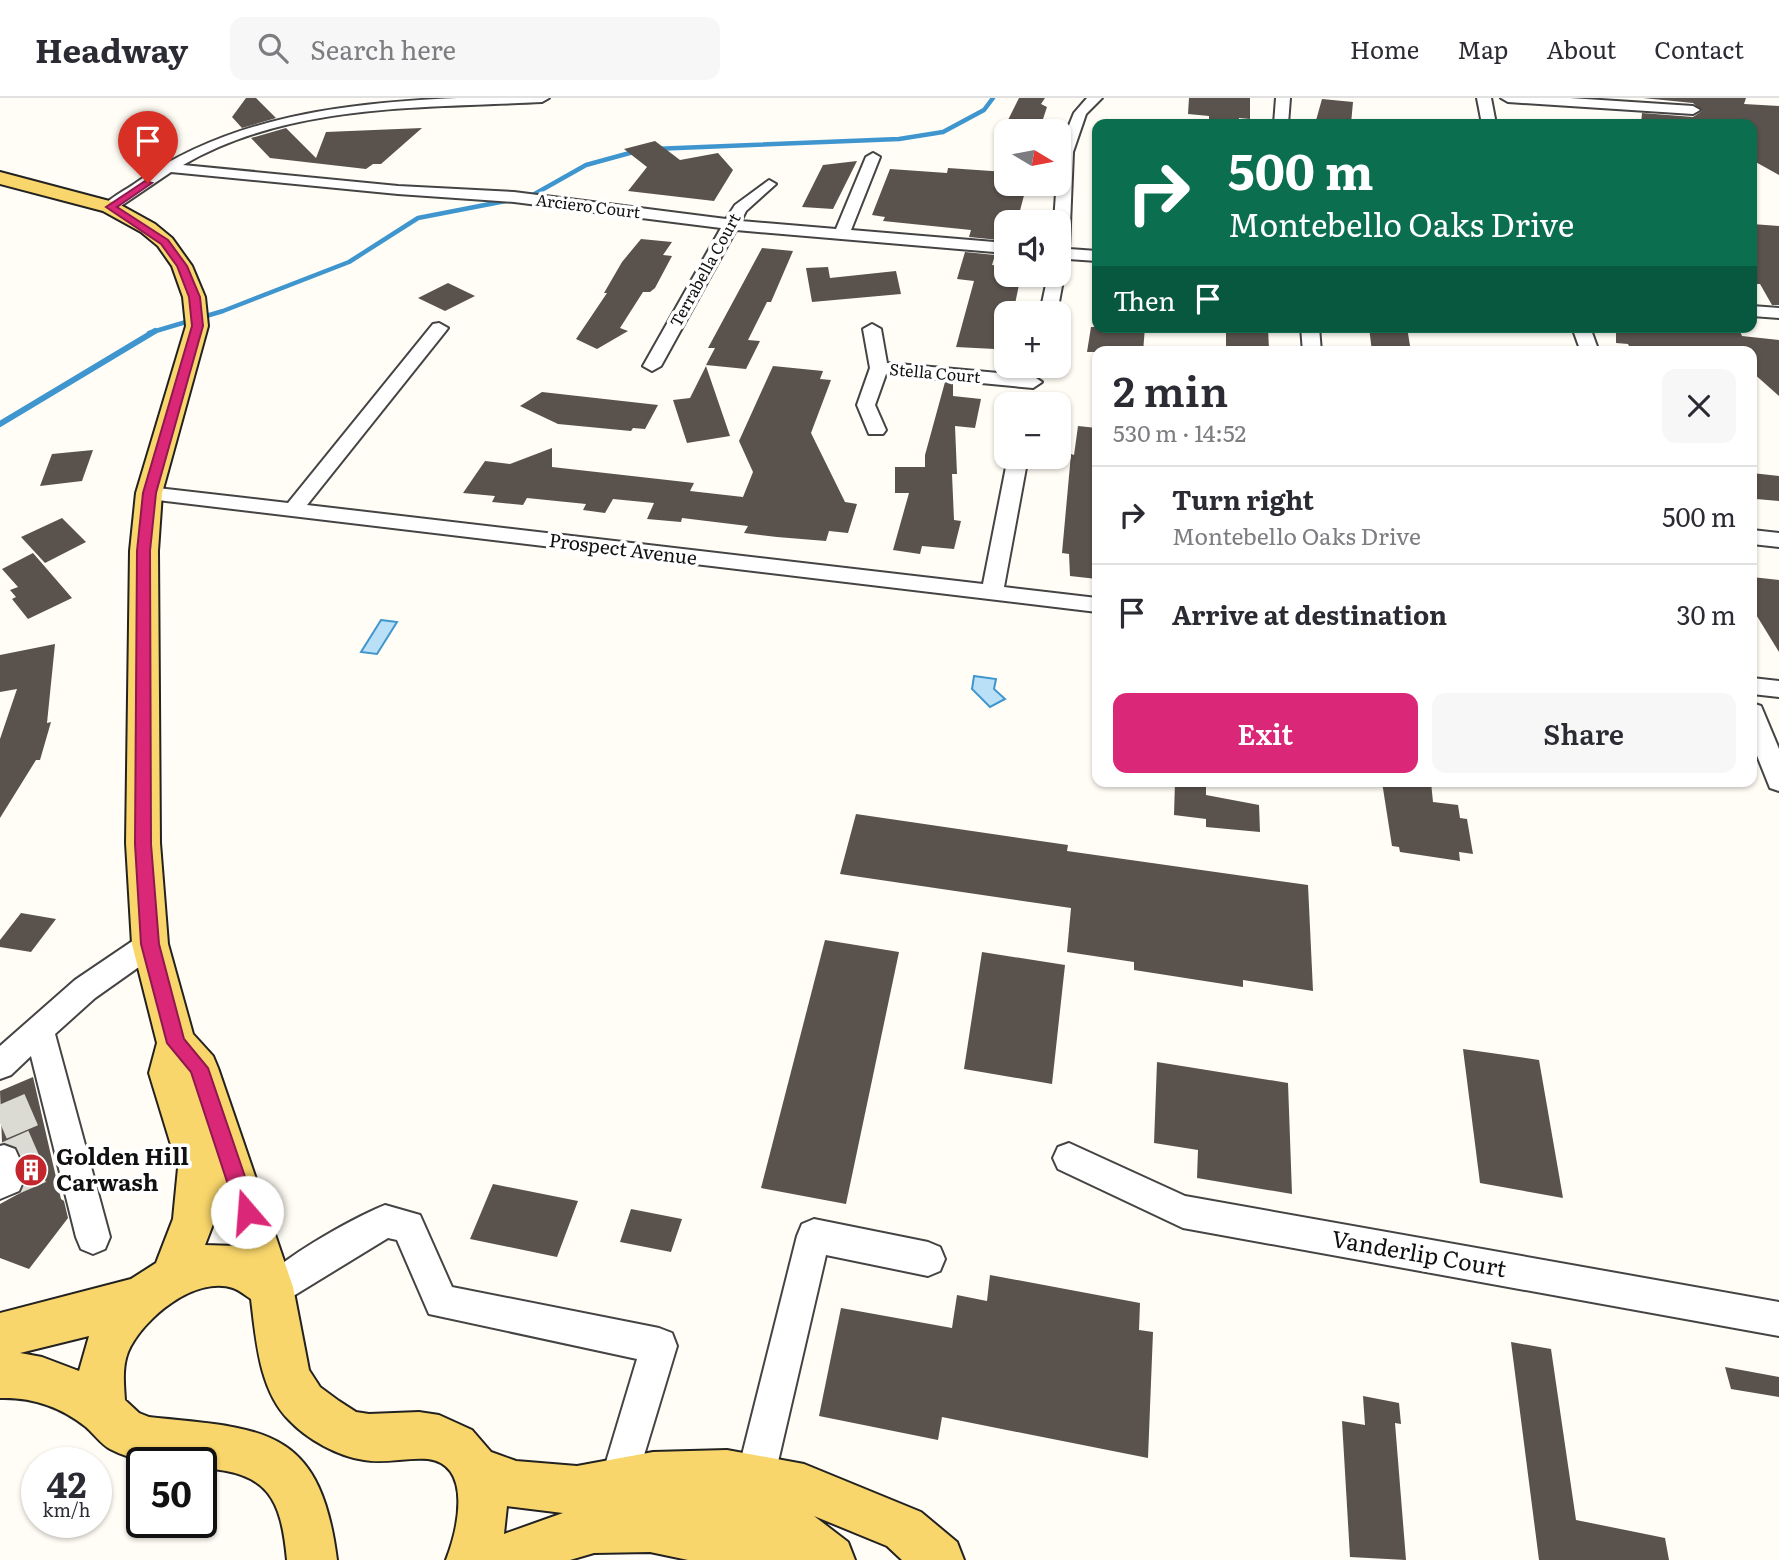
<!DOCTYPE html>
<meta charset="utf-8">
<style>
:root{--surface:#fff;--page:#f7f7f7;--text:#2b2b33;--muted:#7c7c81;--line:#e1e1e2;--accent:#db2777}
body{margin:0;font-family:Literata,serif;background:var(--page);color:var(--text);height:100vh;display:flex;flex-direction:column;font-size:26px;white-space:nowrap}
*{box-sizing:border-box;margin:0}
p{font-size:23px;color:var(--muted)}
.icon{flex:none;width:38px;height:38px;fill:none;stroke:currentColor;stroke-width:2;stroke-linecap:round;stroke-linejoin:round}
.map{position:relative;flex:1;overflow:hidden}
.side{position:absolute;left:1092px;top:248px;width:665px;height:441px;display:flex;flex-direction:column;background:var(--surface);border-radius:14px;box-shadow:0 2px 5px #0004}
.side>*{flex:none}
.top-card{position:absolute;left:1092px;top:21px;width:665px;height:214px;border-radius:14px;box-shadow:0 2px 5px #0004;background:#0b6e4f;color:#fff;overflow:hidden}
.needle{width:46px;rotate:100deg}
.tools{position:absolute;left:994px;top:21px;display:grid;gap:14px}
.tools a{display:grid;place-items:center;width:77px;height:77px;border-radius:14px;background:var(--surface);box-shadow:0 2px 5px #0004;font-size:35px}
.speed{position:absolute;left:21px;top:1349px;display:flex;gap:14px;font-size:35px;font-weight:700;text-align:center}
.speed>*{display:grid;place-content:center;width:91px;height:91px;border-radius:50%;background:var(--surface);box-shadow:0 2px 5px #0004;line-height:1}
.speed small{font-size:18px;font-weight:400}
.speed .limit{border:4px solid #111;border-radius:10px;background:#fff;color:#111}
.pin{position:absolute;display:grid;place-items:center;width:60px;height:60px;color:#fff;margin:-72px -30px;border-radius:50% 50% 50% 0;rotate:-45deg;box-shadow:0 0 7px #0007}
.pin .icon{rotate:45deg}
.me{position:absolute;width:77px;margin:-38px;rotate:342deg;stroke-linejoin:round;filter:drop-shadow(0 0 5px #0008)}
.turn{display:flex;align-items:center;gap:24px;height:147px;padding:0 21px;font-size:32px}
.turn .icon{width:91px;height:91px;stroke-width:2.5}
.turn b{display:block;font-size:49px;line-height:60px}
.then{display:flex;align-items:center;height:66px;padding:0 21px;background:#0003;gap:14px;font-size:26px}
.round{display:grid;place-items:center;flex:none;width:74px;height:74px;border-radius:14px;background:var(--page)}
.overview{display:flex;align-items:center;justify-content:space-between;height:119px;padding:0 21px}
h1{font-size:42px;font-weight:600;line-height:52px}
.cta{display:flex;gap:14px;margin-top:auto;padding:14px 21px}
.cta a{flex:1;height:80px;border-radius:14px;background:var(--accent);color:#fff;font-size:28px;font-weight:600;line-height:80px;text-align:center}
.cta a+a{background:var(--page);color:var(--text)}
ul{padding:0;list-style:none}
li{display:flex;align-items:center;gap:21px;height:98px;padding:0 21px;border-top:2px solid var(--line)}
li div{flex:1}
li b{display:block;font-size:26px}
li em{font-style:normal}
header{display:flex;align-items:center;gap:42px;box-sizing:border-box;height:98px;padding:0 35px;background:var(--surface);border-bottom:2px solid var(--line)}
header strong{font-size:33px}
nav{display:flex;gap:38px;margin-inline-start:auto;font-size:24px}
.search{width:490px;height:63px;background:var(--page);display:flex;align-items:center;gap:18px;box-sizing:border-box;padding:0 24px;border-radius:14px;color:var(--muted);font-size:26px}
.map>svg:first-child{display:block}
.water{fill:#b9e0f7;stroke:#3f96cf;stroke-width:2}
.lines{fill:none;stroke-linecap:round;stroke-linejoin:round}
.stream-far1{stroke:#3f96cf;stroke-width:4.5}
.stream{stroke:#3f96cf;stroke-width:6}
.building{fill:#5a524d}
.minor-tunnel{stroke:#dbdad3;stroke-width:34;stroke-dasharray:34 18;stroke-linecap:butt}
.minor-casing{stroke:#444;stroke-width:4}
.major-casing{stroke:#222;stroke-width:4}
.minor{fill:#fff;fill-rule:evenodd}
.major{fill:#f9d66b;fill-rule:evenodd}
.route{fill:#db2777;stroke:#8e194d;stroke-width:2}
.labels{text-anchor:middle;stroke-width:7;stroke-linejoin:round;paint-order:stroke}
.far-street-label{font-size:16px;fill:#111;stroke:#fff}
.street-label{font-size:19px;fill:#111;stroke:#fff}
.near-poi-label{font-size:23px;font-weight:bold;fill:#111;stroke:#fff;text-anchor:start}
.near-street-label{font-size:23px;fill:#111;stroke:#fff}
</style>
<header>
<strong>Headway</strong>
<div class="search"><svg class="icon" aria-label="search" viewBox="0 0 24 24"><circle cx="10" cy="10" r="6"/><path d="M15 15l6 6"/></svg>Search here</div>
<nav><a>Home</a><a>Map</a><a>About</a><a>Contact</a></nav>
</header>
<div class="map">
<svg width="1779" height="1462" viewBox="0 0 1779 1462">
<rect width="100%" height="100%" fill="#fffdf5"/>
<g class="water">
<path d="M381,522L397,524L377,556L361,554Z"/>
<path d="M974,578L996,581L994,591L1005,601L990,609L972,591Z"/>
</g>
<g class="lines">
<g class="stream-far1">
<path d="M653,51L899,41L943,34L984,12L993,0"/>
<path d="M149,235L223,213L349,164L418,120L531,98L586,67L637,53"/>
</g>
<path class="stream" d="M0,326L155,233"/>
</g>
<g class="building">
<path d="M246,0H256L276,20L242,30L232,19Z"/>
<path d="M1019,0H1045L1041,6L1047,9L1039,33L1003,32Z"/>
<path d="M1189,0H1250V21L1239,20L1238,25L1209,22V18L1188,16Z"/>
<path d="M1643,0H1746L1744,6L1779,8V77L1752,62V26H1641L1642,15L1693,19L1702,13L1693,5Z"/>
<path d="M1322,1L1353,4L1351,26H1315Z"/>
<path d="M286,30L316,60L326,34L422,30L381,66H373L366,71L270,60L251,40Z"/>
<path d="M655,43L680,62L718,55L733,72L714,103L628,93L647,69L624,51Z"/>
<path d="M857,63L833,111L802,109L823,67Z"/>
<path d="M948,70L1006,74V86H1027L1017,124H1006V128H1002L999,142L969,139L971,132L883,123L885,119L872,117L890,71L947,75Z"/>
<path d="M1752,126L1779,128V207H1772L1760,186H1752Z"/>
<path d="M641,141L672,144L663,157L672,158L655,190L650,194H643L620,230L628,233L597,251L576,241L607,195H604L622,164Z"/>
<path d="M762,150L793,153L771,204H767L748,242L760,243L746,271L706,267L715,250H708Z"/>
<path d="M965,154L995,157L992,167L1006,169V177H1021L1015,206L1007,205L995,251L956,249L974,183L957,181Z"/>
<path d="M828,169L830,180L896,173L901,196L812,204L806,170Z"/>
<path d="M448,185L475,198L445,213L418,200Z"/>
<path d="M1091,229H1145L1143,254H1087Z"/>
<path d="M1226,229H1268L1269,252L1226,249Z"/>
<path d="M1369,229H1407L1411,254H1372Z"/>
<path d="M1616,229H1718L1739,231L1742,238L1779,242V298L1752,274V254L1663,249L1665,253L1630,250L1628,246L1616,245Z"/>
<path d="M706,268L730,338L687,345L673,302L690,300Z"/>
<path d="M773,268L823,273L820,281L831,282L811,335L845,404L857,406L848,435L829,433L826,443L777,439L744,435L748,428L682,420L681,424L647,421L654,405L613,401L605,415L583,412L586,406L527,400L523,407L492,404L495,398L463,395L485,363L510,366L552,350V369L694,385L690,393L743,399L753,374L739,343Z"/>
<path d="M945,284L953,285V298L981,301L975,330L955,328L957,376H952L954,422L961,423L954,451L922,448L920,456L893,452L909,395H895V369H925V357Z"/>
<path d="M542,294L658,307L645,331L633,330L631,333L558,326L520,308Z"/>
<path d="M1078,328L1097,330V481L1070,478L1069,456L1062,455L1071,356L1074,357Z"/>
<path d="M93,352L82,383L40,388L52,356Z"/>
<path d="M1752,375L1779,378V403L1756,401L1752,392Z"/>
<path d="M62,420L86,444L45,465L21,439Z"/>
<path d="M33,455L72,500L28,521L12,501L16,499L10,492L18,489L2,471Z"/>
<path d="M1752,479L1779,482V554L1752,510Z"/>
<path d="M55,546L47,625L51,624L40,662H36L0,720V641L17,591L0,594V557Z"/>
<path d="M1175,684H1206V697L1259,707L1260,734L1206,729V721L1174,717Z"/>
<path d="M1382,684H1431L1433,704L1458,707L1460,720L1467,721L1473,756L1459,754L1460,763L1400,754L1399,749L1392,748Z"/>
<path d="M856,716L1068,747L1067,753L1308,787L1313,893L1243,882V889L1134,872V864L1067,854L1071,810L840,776Z"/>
<path d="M21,815L56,821L31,854L0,849V842Z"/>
<path d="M825,842L899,854L846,1106L761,1090Z"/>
<path d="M982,854L1065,867L1052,986L964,971Z"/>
<path d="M1463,951L1539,962L1563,1100L1480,1085Z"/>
<path d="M1157,964L1288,985L1292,1096L1197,1080L1198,1052L1154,1045Z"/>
<path d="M33,979L61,1101L64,1103L68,1120L29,1171L0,1160V1106L20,1095L26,1083L20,1070L22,1061L17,1050L2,1045L0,993Z"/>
<path d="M493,1086L578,1103L557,1159L470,1141Z"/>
<path d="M631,1111L682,1121L671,1154L620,1144Z"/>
<path d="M990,1177L1140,1205L1139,1232L1153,1234L1148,1360L942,1319L938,1342L819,1318L841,1210L952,1230L957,1197L987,1203Z"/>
<path d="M1511,1244L1551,1251L1576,1422L1665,1440L1669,1462H1539Z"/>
<path d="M1725,1269L1779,1279V1299L1731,1291Z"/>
<path d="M1363,1298L1399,1305L1401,1326L1395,1325L1406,1462L1350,1459L1342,1323L1365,1327Z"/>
</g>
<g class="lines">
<g class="minor-tunnel">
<path d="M0,1025L44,1006"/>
<path d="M4,1062L50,1042"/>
<path d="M8,1082L54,1062"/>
</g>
<defs>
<g id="minor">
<path d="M458,0H549L542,4C423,10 289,5 183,67L398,88L514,94L726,121L735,107L769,82L776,86L746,113L741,123L836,131L866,59L873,55L880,59L851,132L1006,145V155L736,132L661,268L652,273L643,268L721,130L514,104L398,96L171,74L115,112L110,114L102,109C111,99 126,92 137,84C232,18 345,5 458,0Z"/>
<path d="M1087,0H1102L1086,16L1073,54L1069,151L1097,153V163L1068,161L1065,168L1059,170V124H1054L1059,52L1074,15Z"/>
<path d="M1276,0H1290L1288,26H1274Z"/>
<path d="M1477,0H1491L1496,26H1482Z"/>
<path d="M1501,0H1570L1693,8L1700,12L1693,16L1508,4Z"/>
<path d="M1059,173L1064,177L1057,215H1040L1048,177H1059Z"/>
<path d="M1752,208L1779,210V220L1752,218Z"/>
<path d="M439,225L448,230L445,234L307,407L983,486L1008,359H1028L1004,489L1097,500V514L149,401L139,395L149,389L288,405L433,226Z"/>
<path d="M872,226L881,231L887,265L1033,278L1042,284L1033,290L886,276L875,307L886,332L883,336H869L857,307L870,270L863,231Z"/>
<path d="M1301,229H1319L1321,254H1303Z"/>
<path d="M1572,229H1590L1599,254H1581Z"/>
<path d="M1752,432L1779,435V449L1752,446Z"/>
<path d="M1752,580L1779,583V599L1752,596Z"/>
<path d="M1752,605L1761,608L1779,651V693L1770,690L1752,645Z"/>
<path d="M150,834L160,838L164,846L160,854L95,900L55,936L110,1139L105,1151L93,1156L81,1151L76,1139L31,958L11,977L0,981V948L75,882L140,838Z"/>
<path d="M1069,1045L1185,1098L1779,1204V1238L1183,1130L1058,1071L1053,1060L1058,1049Z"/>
<path d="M4,1047L15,1051L20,1062L17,1070L24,1082L19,1093L0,1101V1048Z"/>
<path d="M385,1107L420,1117L452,1189L659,1230L672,1235L677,1248L632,1397L619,1403L606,1397L600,1384L637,1261L429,1216L397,1142L388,1140L272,1211L260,1206L255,1194C266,1167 355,1119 385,1107Z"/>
<path d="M814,1121L928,1144L940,1149L945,1161L940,1173L928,1178L826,1157L774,1381L768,1394L755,1400L742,1394L736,1381L797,1138L802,1126Z"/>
</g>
<path id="major" d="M0,74L117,105L155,126L172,140L192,168L205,199L208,228L162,395L158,453L160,745L168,846L193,936L213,958L218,970L293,1189L309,1272L320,1289L339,1303L356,1314L369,1316L419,1314L439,1317L472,1332L491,1354L516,1363L577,1368L653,1354L727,1352L804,1366L921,1414L957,1444L964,1462H902L887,1448L814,1418L848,1444L855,1462H688L650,1454L594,1455L570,1462H446C457,1434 474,1367 428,1361C406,1359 385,1366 364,1362C337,1358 307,1341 289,1322C259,1292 256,1241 251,1201C245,1197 239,1192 233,1190C195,1177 142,1221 128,1254C122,1269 124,1286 125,1302L139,1315L149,1319C264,1331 320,1328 337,1462H287C281,1400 269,1374 201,1370V1365C169,1365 140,1367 110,1351C101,1346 94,1336 86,1329C61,1309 33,1299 0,1300V1215L131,1181L156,1165L173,1121L178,1070L149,975L157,945L132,846L126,745L130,453L136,395L186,228L183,199L172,168L158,148L141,134L103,113L0,86ZM218,1092L236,1148L205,1147L215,1121ZM89,1238L79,1273L42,1259L20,1255ZM507,1408L563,1415L504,1436Z"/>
</defs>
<use href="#minor" class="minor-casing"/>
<use href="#major" class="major-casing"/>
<use href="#minor" class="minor"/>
<use href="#major" class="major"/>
</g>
<path class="route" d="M145,83L152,85L117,109L168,142L187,168L200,199L203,228L156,395L150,453L151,746L159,846L184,941L208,970L257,1114L254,1121L247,1123L239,1121L237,1114L191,974L167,945L141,846L135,746L137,453L143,395L192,228L189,199L177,168L161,146L106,109Z"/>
<defs>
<symbol id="building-disc" viewBox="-11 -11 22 22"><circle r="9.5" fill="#c4262e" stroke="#fff"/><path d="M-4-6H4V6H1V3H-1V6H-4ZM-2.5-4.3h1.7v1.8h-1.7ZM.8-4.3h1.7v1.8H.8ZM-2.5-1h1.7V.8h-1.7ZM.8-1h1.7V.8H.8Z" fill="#fff"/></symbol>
</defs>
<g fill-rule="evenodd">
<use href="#building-disc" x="12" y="1053" width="38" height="38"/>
</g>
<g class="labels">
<g class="far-street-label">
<text transform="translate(588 108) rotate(7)" y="6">Arciero Court</text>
<text transform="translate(705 172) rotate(-61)" y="6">Terrabella Court</text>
<text transform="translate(935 275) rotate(5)" y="6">Stella Court</text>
</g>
<g class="street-label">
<text transform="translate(623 451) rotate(7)" y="7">Prospect Avenue</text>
</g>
<g class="near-poi-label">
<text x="56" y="1067">Golden Hill<tspan x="56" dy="26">Carwash</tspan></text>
</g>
<g class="near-street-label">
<text transform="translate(1419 1156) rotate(10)" y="8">Vanderlip Court</text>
</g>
</g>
</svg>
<div class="tools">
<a><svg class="needle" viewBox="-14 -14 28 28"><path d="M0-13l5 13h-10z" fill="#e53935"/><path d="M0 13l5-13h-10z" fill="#7c7c81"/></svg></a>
<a><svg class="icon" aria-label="sound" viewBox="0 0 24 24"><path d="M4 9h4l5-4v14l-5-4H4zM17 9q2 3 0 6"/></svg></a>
<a>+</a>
<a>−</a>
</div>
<div class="speed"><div>42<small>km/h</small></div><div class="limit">50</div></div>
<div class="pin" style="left:148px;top:85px;background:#d93025"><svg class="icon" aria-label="arrive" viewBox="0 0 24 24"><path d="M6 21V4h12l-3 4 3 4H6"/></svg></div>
<svg class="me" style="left:247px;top:1114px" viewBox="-20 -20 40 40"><circle r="19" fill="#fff"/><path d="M0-13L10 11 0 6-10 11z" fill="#db2777"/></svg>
<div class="top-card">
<div class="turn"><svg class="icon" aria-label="right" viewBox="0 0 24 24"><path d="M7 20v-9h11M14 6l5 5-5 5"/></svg><div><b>500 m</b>Montebello Oaks Drive</div></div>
<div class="then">Then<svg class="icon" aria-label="arrive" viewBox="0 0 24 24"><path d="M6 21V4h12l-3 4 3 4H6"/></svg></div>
</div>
<section class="side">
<div class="overview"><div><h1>2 min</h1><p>530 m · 14:52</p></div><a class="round"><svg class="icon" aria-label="close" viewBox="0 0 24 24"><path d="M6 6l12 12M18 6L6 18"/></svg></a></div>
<ul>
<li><svg class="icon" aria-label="right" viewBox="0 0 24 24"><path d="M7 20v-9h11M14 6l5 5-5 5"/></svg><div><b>Turn right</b><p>Montebello Oaks Drive</p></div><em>500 m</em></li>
<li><svg class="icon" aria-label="arrive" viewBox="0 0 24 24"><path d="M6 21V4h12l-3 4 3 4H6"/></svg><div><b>Arrive at destination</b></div><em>30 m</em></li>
</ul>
<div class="cta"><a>Exit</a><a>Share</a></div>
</section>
</div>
